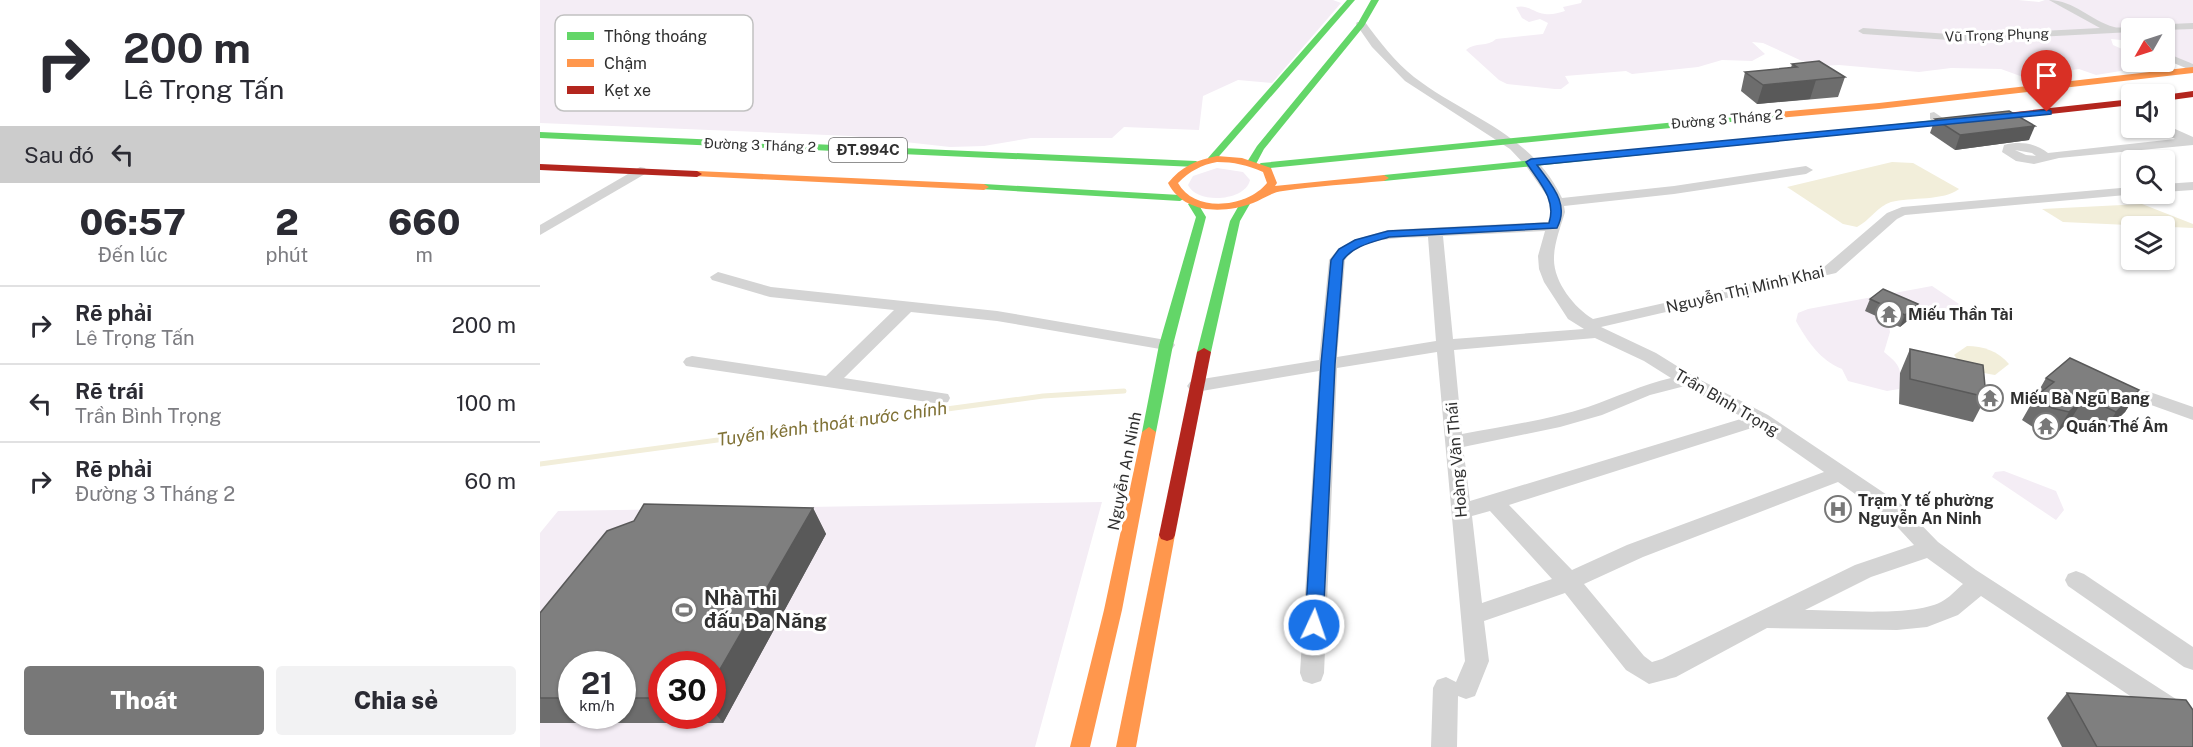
<!DOCTYPE html>
<html lang="vi">
<meta charset="utf-8">
<style>
:root{--surface:#fff;--page:#f2f2f3;--text:#2b2b33;--muted:#7c7c81;--line:#e1e1e2;--accent:#787878}
body{margin:0;font-family:"Public Sans",sans-serif;background:var(--page);color:var(--text);height:100vh;display:flex;flex-direction:column;font-size:22px;white-space:nowrap}
*{box-sizing:border-box;margin:0}
p{font-size:20px;color:var(--muted)}
.icon{flex:none;width:33px;height:33px;fill:none;stroke:currentColor;stroke-width:2;stroke-linecap:round;stroke-linejoin:round}
.map{position:relative;flex:1;overflow:hidden}
.panel{display:flex;flex-direction:column;background:var(--surface);width:540px}
.panel>*{flex:none}
.banner{background:#fff;color:var(--text);overflow:hidden}
.needle{width:39px;rotate:231deg}
.buttons{position:absolute;left:1581px;top:18px;display:grid;gap:12px}
.buttons a{display:grid;place-items:center;width:54px;height:54px;border-radius:6px;background:var(--surface);box-shadow:0 2px 4px #0004;font-size:30px}
.speed{position:absolute;left:18px;top:651px;display:flex;gap:12px;font-size:30px;font-weight:700;text-align:center}
.speed>*{display:grid;place-content:center;width:78px;height:78px;border-radius:50%;background:var(--surface);box-shadow:0 2px 4px #0004;line-height:1}
.speed small{font-size:15px;font-weight:400}
.speed .limit{border:9px solid #d22;background:#fff;color:#111}
.pin{position:absolute;display:grid;place-items:center;width:51px;height:51px;color:#fff;margin:-62px -26px;border-radius:50% 50% 50% 0;rotate:-45deg;box-shadow:0 0 6px #0007}
.pin .icon{rotate:45deg}
.me{position:absolute;width:66px;margin:-33px;rotate:3deg;stroke-linejoin:round;filter:drop-shadow(0 0 4px #0008)}
.turn{display:flex;align-items:center;gap:21px;height:126px;padding:0 24px;font-size:27px}
.turn .icon{width:78px;height:78px;stroke-width:2.5}
.turn b{display:block;font-size:42px;line-height:51px}
.then{display:flex;align-items:center;height:57px;padding:0 24px;background:#0003;gap:12px;font-size:22px}
.eta{display:flex;justify-content:space-evenly;align-items:center;height:102px;text-align:center}
.eta b{font-size:36px;font-weight:800;line-height:42px}
.action{display:flex;gap:12px;margin-top:auto;padding:12px 24px}
.action a{flex:1;height:69px;border-radius:6px;background:var(--accent);color:#fff;font-size:24px;font-weight:800;line-height:69px;text-align:center}
.action a+a{background:var(--page);color:var(--text)}
ul{padding:0;list-style:none}
li{display:flex;align-items:center;gap:18px;height:78px;padding:0 24px;border-top:2px solid var(--line)}
li div{flex:1}
li b{display:block;font-size:22px}
li em{font-style:normal}
main{display:flex;flex:1;min-height:0}
.map>svg:first-child{display:block}
.green{fill:#f4edf5;fill-rule:evenodd}
.water{fill:#f2eeda}
.lines{fill:none;stroke-linecap:round;stroke-linejoin:round}
.stream{stroke:#f2eeda;stroke-width:5}
.street{fill:#d4d4d4;fill-rule:evenodd}
.fast{fill:#63d668;fill-rule:evenodd}
.slow{fill:#ff974d;fill-rule:evenodd}
.jam{fill:#b3261e;fill-rule:evenodd}
.wall{fill:#6d6d6d;fill-rule:evenodd}
.shaded-wall{fill:#595959}
.building{fill:#7f7f7f;stroke:#595959;stroke-width:1.5}
.route{fill:#1a73e8;stroke:#114b97;stroke-width:1.5}
.labels{text-anchor:middle;stroke-width:6;stroke-linejoin:round;paint-order:stroke}
.far-street-label{font-size:14px;fill:#303030;stroke:#fff}
.shield{fill:#fff;stroke:#6e6e6e;stroke-width:1.5}
.shield-label{font-size:15px;font-weight:bold;fill:#303030}
.street-label{font-size:16px;fill:#303030;stroke:#fff}
.poi-label{font-size:16px;font-weight:bold;fill:#303030;stroke:#fff;text-anchor:start}
.water-label{font-size:18px;font-style:italic;fill:#807236;stroke:#fff}
.near-poi-label{font-size:20px;font-weight:bold;fill:#303030;stroke:#fff;text-anchor:start}
.key{fill:#fff;stroke:#c1c1c1;stroke-width:1.5}
.key-label{font-size:16px;fill:#303030}
</style>
<main>
<section class="panel">
<div class="banner">
<div class="turn"><svg class="icon" aria-label="right" viewBox="0 0 24 24"><path d="M7 20v-9h11M14 6l5 5-5 5"/></svg><div><b>200 m</b>Lê Trọng Tấn</div></div>
<div class="then">Sau đó<svg class="icon" aria-label="left" viewBox="0 0 24 24"><path d="M17 20v-9H6M10 6l-5 5 5 5"/></svg></div>
</div>
<div class="eta">
<div><b>06:57</b><p>Đến lúc</p></div>
<div><b>2</b><p>phút</p></div>
<div><b>660</b><p>m</p></div>
</div>
<ul>
<li><svg class="icon" aria-label="right" viewBox="0 0 24 24"><path d="M7 20v-9h11M14 6l5 5-5 5"/></svg><div><b>Rẽ phải</b><p>Lê Trọng Tấn</p></div><em>200 m</em></li>
<li><svg class="icon" aria-label="left" viewBox="0 0 24 24"><path d="M17 20v-9H6M10 6l-5 5 5 5"/></svg><div><b>Rẽ trái</b><p>Trần Bình Trọng</p></div><em>100 m</em></li>
<li><svg class="icon" aria-label="right" viewBox="0 0 24 24"><path d="M7 20v-9h11M14 6l5 5-5 5"/></svg><div><b>Rẽ phải</b><p>Đường 3 Tháng 2</p></div><em>60 m</em></li>
</ul>
<div class="action"><a>Thoát</a><a>Chia sẻ</a></div>
</section>
<div class="map">
<svg width="1653" height="747" viewBox="0 0 1653 747">
<rect width="100%" height="100%" fill="#fff"/>
<g class="green">
<path d="M0,0H793L801,3L732,83L698,80L663,96L659,130L584,127L572,138H491L444,146L410,147L311,136L0,123Z"/>
<path d="M1042,0H1478L1499,2L1505,0H1653V64L1625,58L1624,28H1592L1591,41L1571,39L1573,45L1591,53L1592,62H1611L1618,65L1556,75L1539,69L1499,74L1508,80L1494,81L1461,69L1411,68L1379,72L1299,65L1281,66L1262,61L1223,43L1212,42L1225,54L1212,61L1182,60L1158,67L1092,74L1086,71L1025,76L1029,83L1021,89H1015L967,84L959,80L926,50C935,42 948,47 956,39L1003,34L1008,23L1000,19L989,22L982,18L976,7C988,4 994,13 1005,14C1012,15 1018,13 1025,11L1023,7L1041,3Z"/>
<path d="M677,168L703,172L710,180C706,201 657,205 648,185L653,176Z"/>
<path d="M1392,286L1425,308L1395,316L1348,321L1350,332L1344,352C1359,364 1363,369 1359,389L1347,391L1308,381L1302,369C1280,360 1268,342 1256,321L1258,313L1268,309Z"/>
<path d="M1464,471L1516,491L1524,510L1516,520L1452,477L1455,472Z"/>
<path d="M562,502L495,747H0V533L18,511ZM32,664H82V716H32ZM122,664H172V716H122Z"/>
</g>
<g class="water">
<path d="M1352,162L1373,163L1419,189C1404,201 1371,197 1351,202C1338,206 1329,221 1317,227L1303,224L1247,187Z"/>
<path d="M1602,204L1653,224V228L1523,222L1502,209Z"/>
<path d="M1427,346C1443,346 1458,351 1469,364L1455,375C1439,373 1423,368 1414,355Z"/>
</g>
<g class="lines">
<path class="stream" d="M0,464L503,396L584,391"/>
<g class="street">
<path d="M1509,0C1534,0 1551,21 1574,27C1582,29 1590,24 1597,28H1592V32L1424,41L1323,34L1318,31L1323,28L1424,35L1560,28Z"/>
<path d="M817,22H825C839,41 855,62 874,77C926,117 991,133 1022,198L1134,186L1266,166L1273,170L1266,174L1134,194L1024,206L1025,212C1021,226 1014,243 1014,258C1013,281 1034,308 1053,319L1284,267L1347,213L1362,207L1592,187V194H1597L1365,215L1357,219L1296,273L1061,327L1116,353L1153,376L1228,415L1362,505L1398,542L1436,570L1653,710V736L1644,732L1441,596L1418,615L1387,627L1357,630L1227,628L1136,677L1109,684L1086,670L1025,593L944,621L949,661L935,696L926,699L918,696L917,747H891L893,688L897,680L906,677L916,682L925,661L897,352L797,368L784,673L781,681L772,684L763,681L760,673L779,371L656,392L650,390L647,386L650,382L656,380L779,360L789,260L798,249L814,240L848,230L1008,222L1011,212L1007,196L986,166L970,149L865,81L832,47L816,24ZM1005,231L998,256L999,269L1004,282L1028,319L1044,329L913,339L903,236ZM888,237L896,341L797,357L805,260C822,236 862,238 888,237ZM1055,338L1104,361L1131,378C1102,385 1076,397 1048,407C1008,420 964,426 922,434L914,350ZM1145,386L1204,418L930,501L923,447L1020,427L1062,415L1110,395ZM1218,426L1284,472L1087,545L1032,570L969,505ZM1298,482L1348,517L1374,545L1315,565L1122,659L1112,662L1104,656L1044,584L1103,557ZM950,511L1012,579L942,603L932,516ZM1387,558L1423,584C1416,590 1409,598 1401,602C1371,617 1300,610 1265,610L1331,577Z"/>
<path d="M1653,23V29L1624,30V28H1603L1608,25Z"/>
<path d="M1624,52L1653,64V71L1624,59Z"/>
<path d="M1394,112L1410,123L1408,126H1400L1390,119V113Z"/>
<path d="M1624,124L1653,137V145L1519,158L1494,164L1476,161L1462,152L1464,145C1480,141 1495,143 1508,153L1635,139L1620,131L1618,128H1624ZM1475,150L1492,153L1496,156L1486,155Z"/>
<path d="M100,167L105,168L107,171L105,174L0,235V225Z"/>
<path d="M1653,182V190L1624,192V184Z"/>
<path d="M178,272L231,287L457,311L626,340L632,341L635,345L632,349L626,350L457,321L371,312L304,378L408,394L410,398L408,402L401,404L146,366L143,362L146,358L152,356L286,376L354,310L230,297L172,280L170,277Z"/>
<path d="M1607,391L1653,407V420L1600,401L1598,397L1600,393Z"/>
<path d="M1536,571L1544,574L1653,647V670L1644,667L1528,586L1525,580L1528,574Z"/>
</g>
<g class="fast">
<path d="M807,0H815L674,162H668V158Z"/>
<path d="M831,0H839L824,26L724,149L716,164H708L707,162L717,146L818,23Z"/>
<path d="M1238,112L1243,115L1241,117L721,169L716,166L721,163Z"/>
<path d="M1466,113L1471,116L1469,118L844,181L839,178L844,175Z"/>
<path d="M0,132L656,161L661,164L656,167L0,138Z"/>
<path d="M444,184L640,195L645,198L640,201L440,189V185Z"/>
<path d="M706,199L711,202L700,221L671,352L664,356L659,355L657,352L690,221L702,200Z"/>
<path d="M653,201L657,202L666,217L633,345L616,432L609,437L602,432L619,345L656,217L648,204Z"/>
</g>
<g class="slow">
<path d="M1653,67V73L1339,109L1238,118L1233,115L1238,112L1339,103Z"/>
<path d="M677,156L702,158L731,168L737,183L735,186L844,175L849,178L844,181C810,184 776,186 743,191C732,192 723,199 713,203C683,214 644,214 628,183C641,167 656,160 677,156ZM677,162C694,162 707,165 723,172L727,183C708,207 655,214 638,183C650,171 661,165 677,162Z"/>
<path d="M157,171L444,184L449,187L444,190L153,176V172Z"/>
<path d="M609,427L616,432L582,610L550,747H530L564,610L602,432Z"/>
<path d="M627,529L633,531L635,535L596,747H576L619,535L621,531Z"/>
</g>
<g class="jam">
<path d="M1653,91V97L1624,101V95Z"/>
<path d="M1592,99V105L1466,119L1461,116L1466,113Z"/>
<path d="M0,164L157,171L162,174L157,177L0,170Z"/>
<path d="M664,348L671,352L635,535L633,539L627,541L621,539L619,535L657,352Z"/>
</g>
</g>
<g class="wall">
<path d="M1252,64L1305,77L1298,97L1217,104L1201,91L1205,72L1251,68Z"/>
<path d="M1395,119L1489,140L1415,150L1390,133Z"/>
<path d="M1330,299L1378,304L1372,317L1360,327L1325,311Z"/>
<path d="M1370,349L1446,397L1433,422L1359,404L1360,373Z"/>
<path d="M1506,378L1599,390L1585,412L1562,434L1531,419L1515,435L1499,431L1482,420Z"/>
<path d="M273,508L286,534L183,723H0V613ZM32,664H82V716H32ZM122,664H172V716H122Z"/>
<path d="M1527,693L1653,747H1522L1507,718Z"/>
</g>
<g class="shaded-wall">
<path d="M1276,80L1270,99L1217,104L1223,85Z"/>
<path d="M1495,126L1489,140L1415,150L1420,135Z"/>
<path d="M1378,304L1372,317L1360,327L1365,315Z"/>
<path d="M1599,390L1585,412L1562,434L1576,412Z"/>
<path d="M1545,397L1531,419L1515,435L1529,412Z"/>
<path d="M273,508L286,534L183,723L172,709V683Z"/>
</g>
<g class="building">
<path d="M1279,61L1305,77L1223,85L1205,72L1257,67L1252,64Z"/>
<path d="M1469,111L1495,126L1420,135L1395,119Z"/>
<path d="M1343,289L1378,304L1365,315L1330,299Z"/>
<path d="M1370,349L1443,365L1446,397L1370,379Z"/>
<path d="M1530,358L1599,390L1576,412L1545,397L1529,412L1512,408L1495,397L1514,382L1506,378Z"/>
<path d="M104,504L273,508L172,683V664H122V698H82V664H32V698H0V613L67,531L94,521Z"/>
<path d="M1527,693L1646,700L1653,710V747H1557Z"/>
</g>
<path class="route" d="M1507,110L1511,111V114L997,165C1011,185 1030,203 1017,228L849,237C833,242 813,246 803,260L795,364L783,625L781,631L774,633L768,631L765,625L781,364L791,260L799,249L815,240L848,231L1009,223C1017,199 998,181 986,162L991,159Z"/>
<defs>
<symbol id="temple-ring" viewBox="-11 -11 22 22"><circle r="9.5" fill="#fff" stroke="#787878" stroke-width="1.5"/><path d="M0-6L5-2H3V0L6.5 2.5H4V6H1.5V3h-3V6H-4V2.5H-6.5L-3 0V-2H-5Z" fill="#787878"/></symbol>
<symbol id="hospital-ring" viewBox="-11 -11 22 22"><circle r="9.5" fill="#fff" stroke="#787878" stroke-width="1.5"/><path d="M-5-5h3v3.5h4V-5h3V5h-3V1.5h-4V5h-3Z" fill="#787878"/></symbol>
<symbol id="stadium-ring" viewBox="-11 -11 22 22"><circle r="9.5" fill="#fff" stroke="#787878" stroke-width="1.5"/><path d="M0-5a6.5 5 0 1 0 0 10a6.5 5 0 1 0 0-10ZM-3.5-1.8h7v3.6h-7Z" fill="#787878"/></symbol>
</defs>
<g fill-rule="evenodd">
<use href="#temple-ring" x="1334" y="299" width="30" height="30"/>
<use href="#temple-ring" x="1435" y="383" width="30" height="30"/>
<use href="#temple-ring" x="1491" y="411" width="30" height="30"/>
<use href="#hospital-ring" x="1283" y="494" width="30" height="30"/>
<use href="#stadium-ring" x="129" y="595" width="30" height="30"/>
</g>
<g class="labels">
<g class="far-street-label">
<text transform="translate(1457 35) rotate(-2)" y="5">Vũ Trọng Phụng</text>
<text transform="translate(1187 119) rotate(-5)" y="5">Đường 3 Tháng 2</text>
<text transform="translate(220 145) rotate(2)" y="5">Đường 3 Tháng 2</text>
</g>
<rect class="shield" x="289" y="138" width="78" height="24" rx="4.5"/>
<g class="shield-label">
<text x="328" y="155">ĐT.994C</text>
</g>
<g class="street-label">
<text transform="translate(1205 289) rotate(-13)" y="6">Nguyễn Thị Minh Khai</text>
<text transform="translate(1187 402) rotate(30)" y="6">Trần Bình Trọng</text>
<text transform="translate(916 460) rotate(-95)" y="6">Hoàng Văn Thái</text>
<text transform="translate(584 471) rotate(-79)" y="6">Nguyễn An Ninh</text>
</g>
<g class="poi-label">
<text x="1368" y="320">Miếu Thần Tài</text>
<text x="1470" y="404">Miếu Bà Ngũ Bang</text>
<text x="1526" y="432">Quán Thế Âm</text>
<text x="1318" y="506">Trạm Y tế phường<tspan x="1318" dy="18">Nguyễn An Ninh</tspan></text>
</g>
<g class="water-label">
<text transform="translate(292 424) rotate(-8)" y="6">Tuyến kênh thoát nước chính</text>
</g>
<g class="near-poi-label">
<text x="164" y="605">Nhà Thi<tspan x="164" dy="23">đấu Đa Năng</tspan></text>
</g>
</g>
<rect x="15" y="15" width="198" height="96" rx="9" class="key"/>
<rect x="27" y="32" width="27" height="8" fill="#63d668"/>
<rect x="27" y="59" width="27" height="8" fill="#ff974d"/>
<rect x="27" y="86" width="27" height="8" fill="#b3261e"/>
<g class="key-label">
<text x="64" y="42">Thông thoáng</text>
<text x="64" y="69">Chậm</text>
<text x="64" y="96">Kẹt xe</text>
</g>
</svg>
<div class="buttons">
<a><svg class="needle" viewBox="-14 -14 28 28"><path d="M0-13l5 13h-10z" fill="#e53935"/><path d="M0 13l5-13h-10z" fill="#7c7c81"/></svg></a>
<a><svg class="icon" aria-label="sound" viewBox="0 0 24 24"><path d="M4 9h4l5-4v14l-5-4H4zM17 9q2 3 0 6"/></svg></a>
<a><svg class="icon" aria-label="search" viewBox="0 0 24 24"><circle cx="10" cy="10" r="6"/><path d="M15 15l6 6"/></svg></a>
<a><svg class="icon" aria-label="layers" viewBox="0 0 24 24"><path d="M12 4l9 5-9 5-9-5zM3 14l9 5 9-5"/></svg></a>
</div>
<div class="speed"><div>21<small>km/h</small></div><div class="limit">30</div></div>
<div class="pin" style="left:1507px;top:112px;background:#d93025"><svg class="icon" aria-label="arrive" viewBox="0 0 24 24"><path d="M6 21V4h12l-3 4 3 4H6"/></svg></div>
<svg class="me" style="left:774px;top:625px" viewBox="-20 -20 40 40"><circle r="17" fill="#1a73e8" stroke="#fff" stroke-width="3"/><path d="M0-11L8 9 0 5-8 9z" fill="#fff"/></svg>
</div>
</main>
